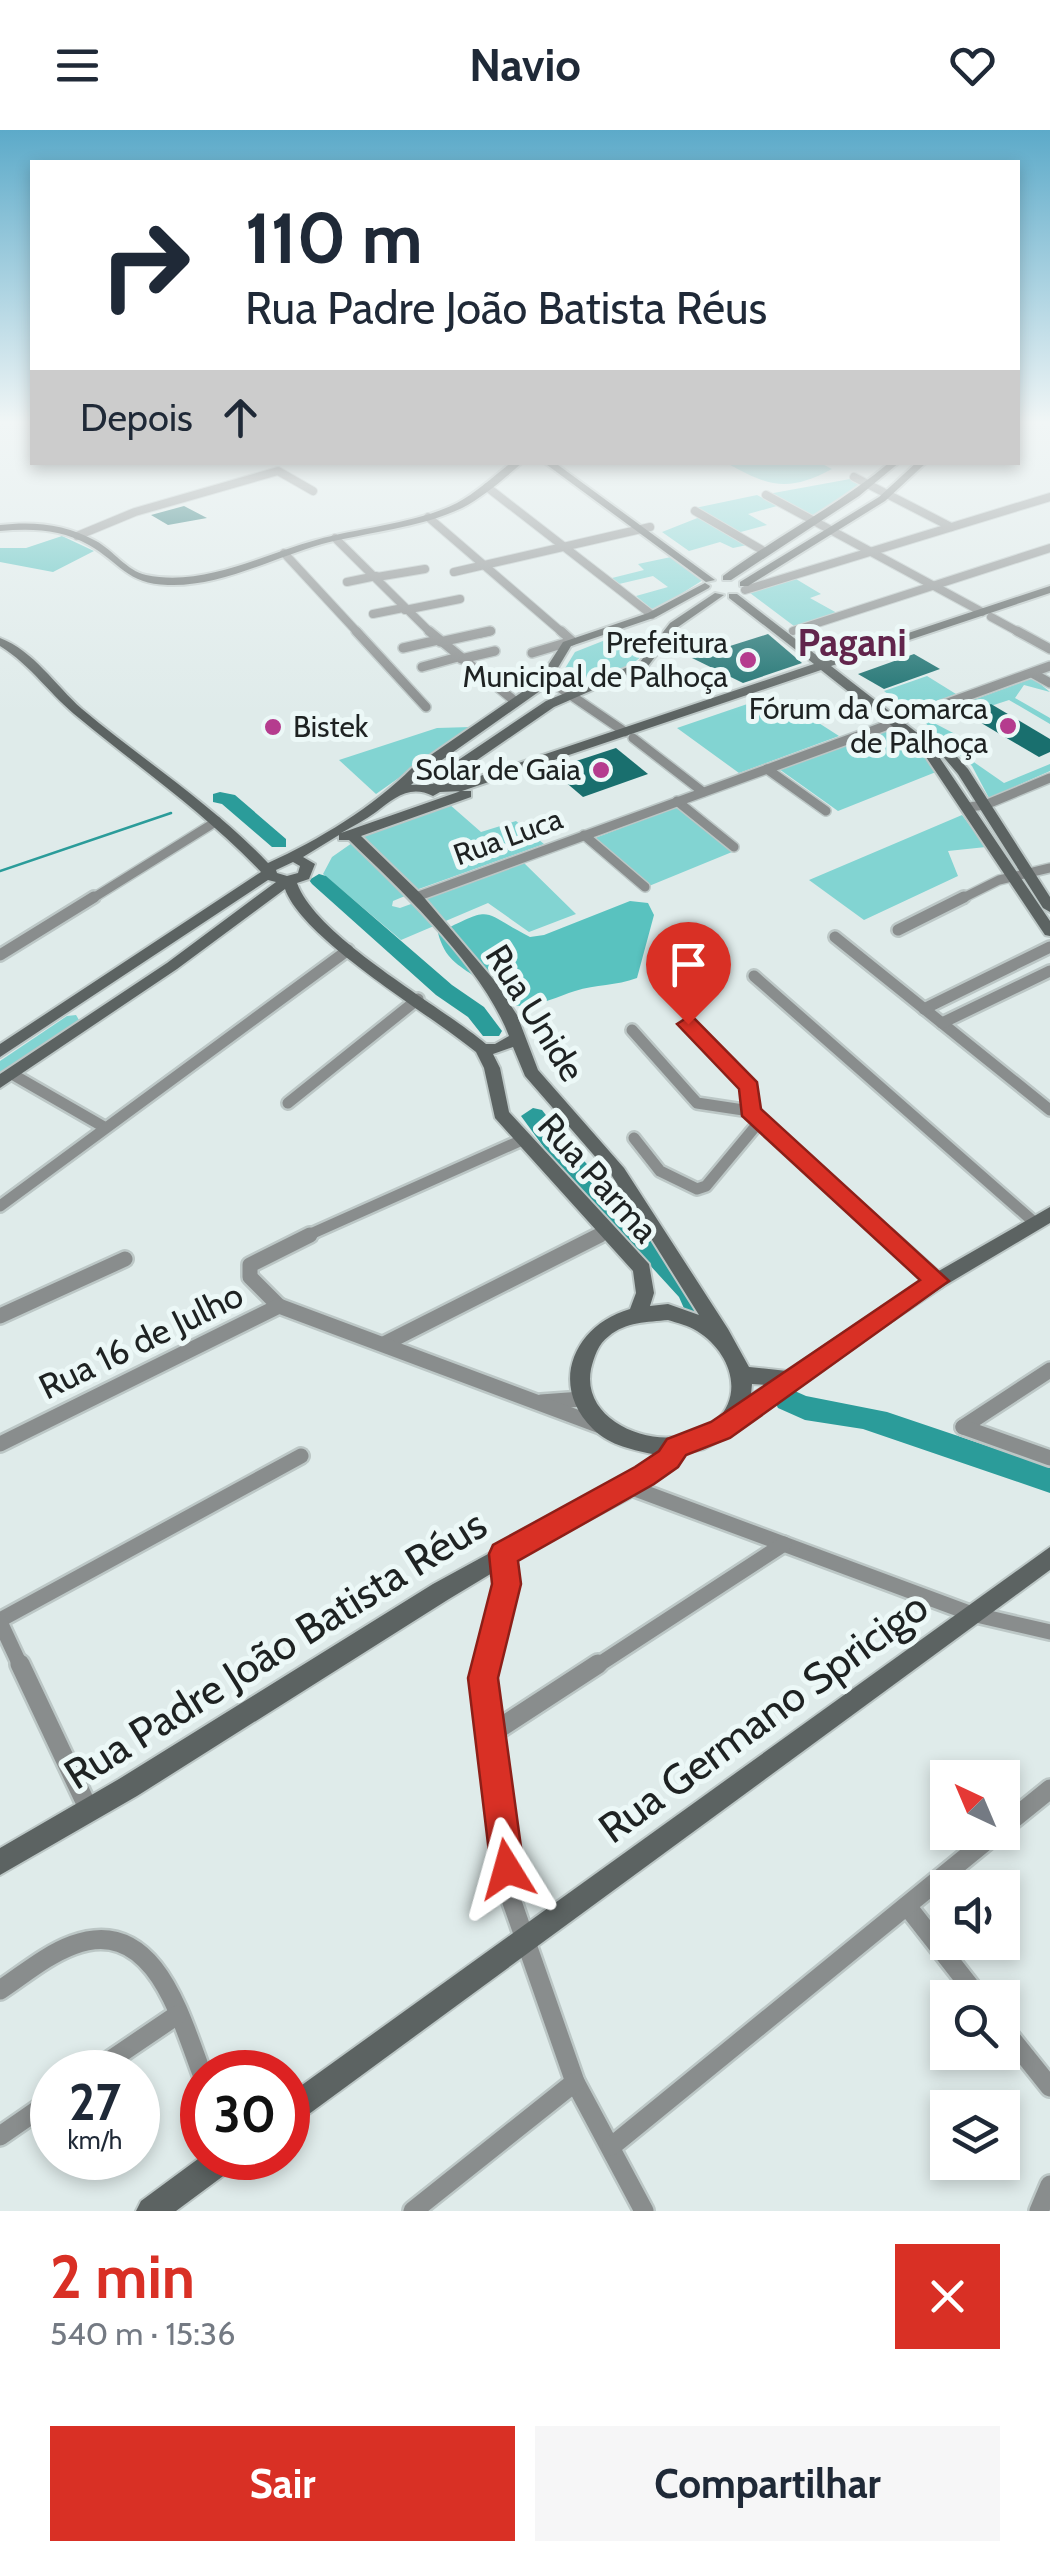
<!DOCTYPE html>
<html lang="pt">
<meta charset="utf-8">
<style>
:root{--surface:#fff;--page:#f6f6f7;--text:#1f2937;--muted:#747a83;--accent:#d93025}
body{margin:0;font-family:Cabin,sans-serif;background:var(--page);color:var(--text);height:100vh;display:flex;flex-direction:column;font-size:38px;white-space:nowrap}
*{box-sizing:border-box;margin:0}
p{font-size:32px;color:var(--muted)}
.icon{flex:none;width:55px;height:55px;fill:none;stroke:currentColor;stroke-width:2;stroke-linecap:round;stroke-linejoin:round}
.map{position:relative;height:2081px;overflow:hidden}
.details{display:flex;flex-direction:column;background:var(--surface);flex:1}
.details>*{flex:none}
.banner{position:absolute;left:30px;top:30px;width:990px;height:305px;border-radius:0px;box-shadow:0 5px 15px #0003;background:#fff;color:var(--text);overflow:hidden}
.needle{width:65px;rotate:316deg}
.controls{position:absolute;left:930px;top:1630px;display:grid;gap:20px}
.controls a{display:grid;place-items:center;width:90px;height:90px;border-radius:0px;background:var(--surface);box-shadow:0 5px 15px #0003;font-size:50px}
.speed{position:absolute;left:30px;top:1920px;display:flex;gap:20px;font-size:50px;font-weight:700;text-align:center}
.speed>*{display:grid;place-content:center;width:130px;height:130px;border-radius:50%;background:var(--surface);box-shadow:0 5px 15px #0003;line-height:1}
.speed small{font-size:25px;font-weight:400}
.speed .limit{border:15px solid #d22;background:#fff;color:#111}
.pin{position:absolute;display:grid;place-items:center;width:85px;height:85px;color:#fff;margin:-102px -42px;border-radius:50% 50% 50% 0;rotate:-45deg;box-shadow:0 0 10px #0007}
.pin .icon{rotate:45deg}
.me{position:absolute;width:110px;margin:-55px;rotate:352deg;stroke-linejoin:round;filter:drop-shadow(0 0 8px #0008)}
.turn{display:flex;align-items:center;gap:35px;height:210px;padding:0 50px;font-size:45px}
.turn .icon{width:130px;height:130px;stroke-width:2.5}
.turn b{display:block;font-size:70px;line-height:85px}
.then{display:flex;align-items:center;height:95px;padding:0 50px;background:#0003;gap:20px;font-size:38px}
.round{display:grid;place-items:center;flex:none;width:105px;height:105px;border-radius:0px;background:var(--page)}
.overview{display:flex;align-items:center;justify-content:space-between;height:170px;padding:0 50px}
h1{font-size:60px;font-weight:700;line-height:75px;color:var(--accent)}
.cta{display:flex;gap:20px;margin-top:auto;padding:20px 50px}
.cta a{flex:1;height:115px;border-radius:0px;background:var(--accent);color:#fff;font-size:40px;font-weight:700;line-height:115px;text-align:center}
.cta a+a{background:var(--page);color:var(--text)}
header{display:flex;justify-content:space-between;align-items:center;height:130px;padding:0 50px;background:var(--surface);font-size:45px;font-weight:700}
.map>svg:first-child{display:block}
.green{fill:#82d4d2}
.forest{fill:#59c2bf}
.lines{fill:none;stroke-linecap:round;stroke-linejoin:round}
.stream{stroke:#2b9c9a;stroke-width:2.5}
.river{fill:#2b9c9a;fill-rule:evenodd}
.building{fill:#196f6e}
.street-far4-casing{stroke:#bcc7c6;stroke-width:10}
.street-far3-casing{stroke:#bcc7c6;stroke-width:12}
.street-far2-casing{stroke:#bcc7c6;stroke-width:16}
.street-far1-casing{stroke:#bcc7c6;stroke-width:20}
.street-casing{stroke:#bcc7c6;stroke-width:24}
.secondary-casing{stroke:#bcc7c6;stroke-width:4}
.street-far4{stroke:#898d8d;stroke-width:8}
.street-far3{stroke:#898d8d;stroke-width:9}
.street-far2{stroke:#898d8d;stroke-width:11}
.street-far1{stroke:#898d8d;stroke-width:15}
.street{stroke:#898d8d;stroke-width:19}
.secondary{fill:#5c6362;fill-rule:evenodd}
.route{fill:#d93025;stroke:#8d1f18;stroke-width:2.5}
.poi-dot{fill:#b53c8e;stroke:#ecf8f7;stroke-width:4}
.labels{text-anchor:middle;stroke-width:10;stroke-linejoin:round;paint-order:stroke}
.far-poi-label{font-size:30px;fill:#1e2222;stroke:#ecf8f7;text-anchor:end}
.far-street-label{font-size:30px;fill:#1e2222;stroke:#ecf8f7}
.street-label{font-size:35px;fill:#1e2222;stroke:#ecf8f7}
.far-district-label{font-size:38px;font-weight:bold;fill:#61254c;stroke:#ecf8f7}
.near-street-label{font-size:42px;fill:#1e2222;stroke:#ecf8f7}
</style>
<header><svg class="icon" aria-label="menu" viewBox="0 0 24 24"><path d="M4 6h16M4 12h16M4 18h16"/></svg>Navio<svg class="icon" aria-label="heart" viewBox="0 0 24 24"><path d="M12 20l-8-8c-3-5 5-10 8-4 3-6 11-1 8 4z"/></svg></header>
<div class="map">
<svg width="1050" height="2081" viewBox="0 0 1050 2081">
<rect width="100%" height="100%" fill="#dfebea"/>
<g class="green">
<path d="M727,333H820L832,339C788,363 767,356 727,333Z"/>
<path d="M850,349L868,357L814,388L768,364Z"/>
<path d="M757,365L777,376L748,384L767,395L737,403L695,378Z"/>
<path d="M700,387L747,415L733,418L720,412L689,421L662,402Z"/>
<path d="M671,427L703,450L654,481L636,466L668,457L653,446L619,454L612,448L644,440L638,434Z"/>
<path d="M796,449L821,464L810,468L837,483L794,496L750,463Z"/>
<path d="M618,505L633,508L643,516L644,523C627,544 587,557 564,540L575,522Z"/>
<path d="M927,546L956,564L910,581L884,561Z"/>
<path d="M1033,548L1050,562L1024,555L1015,568L1050,588V594L1009,570L951,589L934,588L936,594L957,605L952,610L959,616L955,619L1004,653L1050,634V641L989,668L972,636L921,589Z"/>
<path d="M762,569L799,592L811,588L839,606L739,643L677,598Z"/>
<path d="M471,597L376,664L339,630L437,598Z"/>
<path d="M890,600L913,611L941,640L838,681L779,639Z"/>
<path d="M449,674L481,702L516,691L544,714L416,760L361,704Z"/>
<path d="M676,677L732,722L649,756L595,708Z"/>
<path d="M962,685L986,717L948,721L958,746L864,790L809,750Z"/>
<path d="M352,713L405,766L393,771L392,776L400,778L524,733L576,784L529,802L488,773L401,810L323,744L332,727Z"/>
<path d="M67,886L76,885L79,890L0,946V931Z"/>
</g>
<g class="forest">
<path d="M62,406L94,421L53,442L0,432V418H26Z"/>
<path d="M630,771L648,773L654,785L637,848C616,856 596,854 575,861C552,868 524,885 500,870C492,866 486,854 477,848C457,834 445,829 438,803C496,774 479,781 530,807L544,805Z"/>
</g>
<g class="lines">
<path class="stream" d="M0,741L171,683"/>
<g class="river">
<path d="M220,662L235,665L286,709V717H272L222,674L213,672V664Z"/>
<path d="M319,744L326,746L452,855L484,877L502,901L499,906H483L468,887L436,865L312,754L309,750Z"/>
<path d="M533,978L542,980L569,1015L700,1154L710,1175L706,1183H686L679,1167L551,1027L521,986Z"/>
<path d="M788,1258L806,1266L887,1282L1050,1337V1363L863,1299L805,1290L778,1278L774,1270L778,1262Z"/>
</g>
</g>
<g class="building">
<path d="M184,376L207,388L168,395L151,385Z"/>
<path d="M768,504L802,533L743,553L692,528Z"/>
<path d="M914,524L940,539L884,559L858,544Z"/>
<path d="M991,574L1050,609V622L1039,627L966,584Z"/>
<path d="M616,618L648,644L583,667L556,644L561,636Z"/>
</g>
<g class="lines">
<defs>
<g id="street-far4">
<path d="M854,347L951,397"/>
<path d="M487,357L652,485"/>
<path d="M766,365L982,482"/>
<path d="M695,381L762,420"/>
<path d="M428,387L564,504"/>
<path d="M77,406L135,382L278,341L313,361"/>
<path d="M335,408L432,504"/>
<path d="M284,423L359,504"/>
<path d="M454,442L650,397"/>
<path d="M377,447L425,439"/>
<path d="M347,452L376,446"/>
<path d="M745,460L1050,367"/>
<path d="M405,480L460,469"/>
<path d="M373,484L403,478"/>
<path d="M991,487L1022,504"/>
<path d="M793,501L1050,418"/>
<path d="M478,504L491,501"/>
</g>
<g id="street-far3">
<path d="M356,501L426,577"/>
<path d="M429,501L516,572"/>
<path d="M561,501L572,511"/>
<path d="M1017,501L1050,519"/>
<path d="M440,512L490,501"/>
<path d="M403,518L438,510"/>
<path d="M532,523L572,511"/>
<path d="M461,529L495,521"/>
<path d="M422,537L458,527"/>
<path d="M1032,543L1050,553"/>
<path d="M547,549L625,602"/>
<path d="M909,587L1050,536"/>
<path d="M633,608L703,662"/>
<path d="M767,639L826,681"/>
<path d="M677,671L734,717"/>
<path d="M969,677L985,675L1050,648"/>
<path d="M584,705L645,757"/>
<path d="M416,767L899,591"/>
<path d="M90,770L217,691"/>
<path d="M959,770L999,750L1050,738"/>
</g>
<g id="street-far2">
<path d="M898,800L964,767"/>
<path d="M835,807L1050,980"/>
<path d="M0,825L94,767"/>
<path d="M754,846L1035,1093"/>
<path d="M924,879L1050,817"/>
<path d="M942,893L1050,841"/>
<path d="M688,894L750,957V981L889,1107"/>
<path d="M632,900L697,973L750,981"/>
<path d="M12,944L104,997"/>
<path d="M288,973L418,869"/>
<path d="M634,1008L660,1041L697,1059L706,1056L760,991"/>
<path d="M0,1076L348,820"/>
<path d="M304,1107L522,1010"/>
<path d="M595,1107L608,1101"/>
</g>
<g id="street-far1">
<path d="M886,1105L937,1151"/>
<path d="M279,1176L250,1147V1135L310,1105"/>
<path d="M0,1186L125,1129"/>
<path d="M384,1214L600,1105"/>
<path d="M541,1272L582,1269"/>
<path d="M963,1297L1050,1240"/>
<path d="M963,1297L1050,1328"/>
<path d="M0,1314L279,1176L603,1297"/>
<path d="M627,1356L972,1484L1050,1502"/>
<path d="M0,1490L301,1326"/>
<path d="M0,1492L21,1537"/>
<path d="M486,1537L507,1454L503,1424"/>
<path d="M595,1537L784,1414"/>
</g>
<g id="street">
<path d="M20,1534L89,1680"/>
<path d="M487,1534L483,1548L512,1772L575,1952L644,2081"/>
<path d="M489,1605L598,1534"/>
<path d="M1002,1698L1050,1659"/>
<path d="M907,1776L979,1868"/>
<path d="M0,1860C23,1845 46,1825 73,1815C154,1785 180,1886 202,1944"/>
<path d="M1002,1897L1050,1957"/>
<path d="M93,1942L177,1885"/>
<path d="M0,2006L52,1970"/>
<path d="M612,2016L997,1702"/>
<path d="M413,2081L575,1952"/>
<path d="M1039,2081L1050,2055"/>
</g>
<g id="secondary">
<path d="M512,332H523C505,348 483,367 462,378C420,398 368,402 322,414C273,428 220,457 168,455C127,454 119,432 89,415C61,399 31,398 0,401V395C33,391 66,394 96,411C113,420 127,441 146,445C204,457 262,425 316,410C361,397 415,394 457,373C476,363 494,346 512,332Z"/>
<path d="M543,332H554L715,450L706,452Z"/>
<path d="M890,332H900L859,366L731,450H723V446C777,406 838,376 890,332Z"/>
<path d="M917,332H927L885,371L748,456H740V452L879,367Z"/>
<path d="M705,453L710,456L709,458L656,487L571,516L547,556L422,644L411,655L433,654L451,635L546,571L640,532L670,493L715,463L724,465L678,497L648,536L554,577L461,641L448,654H456L814,534L729,468V464H737L824,531L1050,456V463L831,536L929,612L1050,791V806L1045,805L920,618L821,540L462,661L440,662L433,666C410,654 394,668 376,682C365,690 353,696 341,703L461,661H471V667L361,706L421,764L494,850L517,885L538,940L624,1038L728,1199L749,1237L787,1241L930,1146L1050,1077V1093L944,1156L739,1293L728,1306L704,1319L684,1323L671,1338L630,1368L512,1431L449,1469L137,1666L0,1745V1718L119,1649L433,1454L615,1355L657,1325C634,1320 610,1316 593,1299C548,1255 574,1195 630,1179L636,1163L633,1141L495,988L484,938L476,922C430,884 303,810 285,759L177,839L0,958V944L167,833L276,752L268,750L0,927V914L261,742C206,684 141,639 79,588C51,566 31,535 0,516V508C34,521 55,555 82,579C144,631 212,674 268,733C319,710 373,677 412,638L538,551L563,512L648,483ZM339,705V710H349C403,762 482,836 509,906L495,914H486C437,873 317,808 297,753L309,749L315,734L303,727ZM293,732L300,736L298,743L287,746L277,743L276,740ZM513,917L525,946L612,1046L699,1185L668,1174L650,1176L654,1163L649,1134L509,982L500,938L493,924ZM668,1190C677,1193 688,1195 697,1201C728,1220 746,1262 716,1291C705,1303 689,1305 674,1307C636,1311 582,1285 591,1239C594,1227 598,1214 609,1206C625,1192 648,1192 668,1190ZM752,1254L766,1255L751,1265Z"/>
<path d="M935,606L939,607L968,639L1050,767V782L1043,778L958,644L929,610Z"/>
<path d="M1050,1417V1440L298,1992L288,1996V1965Z"/>
<path d="M202,2026L238,2028L234,2038L176,2081H136L141,2071Z"/>
</g>
</defs>
<use href="#street-far4" class="street-far4-casing"/>
<use href="#street-far3" class="street-far3-casing"/>
<use href="#street-far2" class="street-far2-casing"/>
<use href="#street-far1" class="street-far1-casing"/>
<use href="#street" class="street-casing"/>
<use href="#secondary" class="secondary-casing"/>
<use href="#street-far4" class="street-far4"/>
<use href="#street-far3" class="street-far3"/>
<use href="#street-far2" class="street-far2"/>
<use href="#street-far1" class="street-far1"/>
<use href="#street" class="street"/>
<use href="#secondary" class="secondary"/>
</g>
<linearGradient id="sky" x2="0" y2="1"><stop stop-color="#5caac9"/><stop offset="0.5" stop-color="#f1f6f6"/><stop offset="1" stop-color="#f1f6f6" stop-opacity="0"/></linearGradient>
<rect width="1050" height="585" fill="url(#sky)"/>
<path class="route" d="M688,887L695,889L757,952L761,979L949,1151L730,1308L686,1325L678,1337L654,1354L518,1431L521,1454L498,1548L524,1739L519,1750L507,1755L496,1750L491,1739L468,1548L492,1454L489,1424L493,1415L635,1337L659,1321L667,1309L711,1292L920,1150L742,986L739,959L677,894Z"/>
<g class="poi-dot">
<circle cx="748" cy="530" r="10"/>
<circle cx="1008" cy="596" r="10"/>
<circle cx="273" cy="597" r="10"/>
<circle cx="601" cy="640" r="10"/>
</g>
<g class="labels">
<g class="far-poi-label">
<text x="728" y="523">Prefeitura<tspan x="728" dy="34">Municipal de Palhoça</tspan></text>
<text x="988" y="589">Fórum da Comarca<tspan x="988" dy="34">de Palhoça</tspan></text>
<text x="293" y="607" text-anchor="start">Bistek</text>
<text x="581" y="650">Solar de Gaia</text>
</g>
<g class="far-street-label">
<text transform="translate(508 707) rotate(-20)" y="10">Rua Luca</text>
</g>
<g class="street-label">
<text transform="translate(535 883) rotate(58)" y="12">Rua Unide</text>
<text transform="translate(598 1048) rotate(48)" y="12">Rua Parma</text>
<text transform="translate(141 1211) rotate(-26)" y="12">Rua 16 de Julho</text>
</g>
<g class="far-district-label">
<text x="852" y="526">Pagani</text>
</g>
<g class="near-street-label">
<text transform="translate(275 1519) rotate(-32)" y="15">Rua Padre João Batista Réus</text>
<text transform="translate(763 1587) rotate(-36)" y="15">Rua Germano Spricigo</text>
</g>
</g>
</svg>
<div class="controls">
<a><svg class="needle" viewBox="-14 -14 28 28"><path d="M0-13l5 13h-10z" fill="#e53935"/><path d="M0 13l5-13h-10z" fill="#747a83"/></svg></a>
<a><svg class="icon" aria-label="sound" viewBox="0 0 24 24"><path d="M4 9h4l5-4v14l-5-4H4zM17 9q2 3 0 6"/></svg></a>
<a><svg class="icon" aria-label="search" viewBox="0 0 24 24"><circle cx="10" cy="10" r="6"/><path d="M15 15l6 6"/></svg></a>
<a><svg class="icon" aria-label="layers" viewBox="0 0 24 24"><path d="M12 4l9 5-9 5-9-5zM3 14l9 5 9-5"/></svg></a>
</div>
<div class="speed"><div>27<small>km/h</small></div><div class="limit">30</div></div>
<div class="pin" style="left:688px;top:894px;background:#d93025"><svg class="icon" aria-label="arrive" viewBox="0 0 24 24"><path d="M6 21V4h12l-3 4 3 4H6"/></svg></div>
<svg class="me" style="left:507px;top:1739px" viewBox="-20 -20 40 40"><path d="M0-17L14 15 0 8-14 15z" fill="#d93025" stroke="#fff" stroke-width="4"/></svg>
<div class="banner">
<div class="turn"><svg class="icon" aria-label="right" viewBox="0 0 24 24"><path d="M7 20v-9h11M14 6l5 5-5 5"/></svg><div><b>110 m</b>Rua Padre João Batista Réus</div></div>
<div class="then">Depois<svg class="icon" aria-label="ahead" viewBox="0 0 24 24"><path d="M12 20V5M6 11l6-6 6 6"/></svg></div>
</div>
</div>
<section class="details">
<div class="overview"><div><h1>2 min</h1><p>540 m · 15:36</p></div><a class="round" style="background:#d93025;color:#fff"><svg class="icon" aria-label="close" viewBox="0 0 24 24"><path d="M6 6l12 12M18 6L6 18"/></svg></a></div>
<div class="cta"><a>Sair</a><a>Compartilhar</a></div>
</section>
